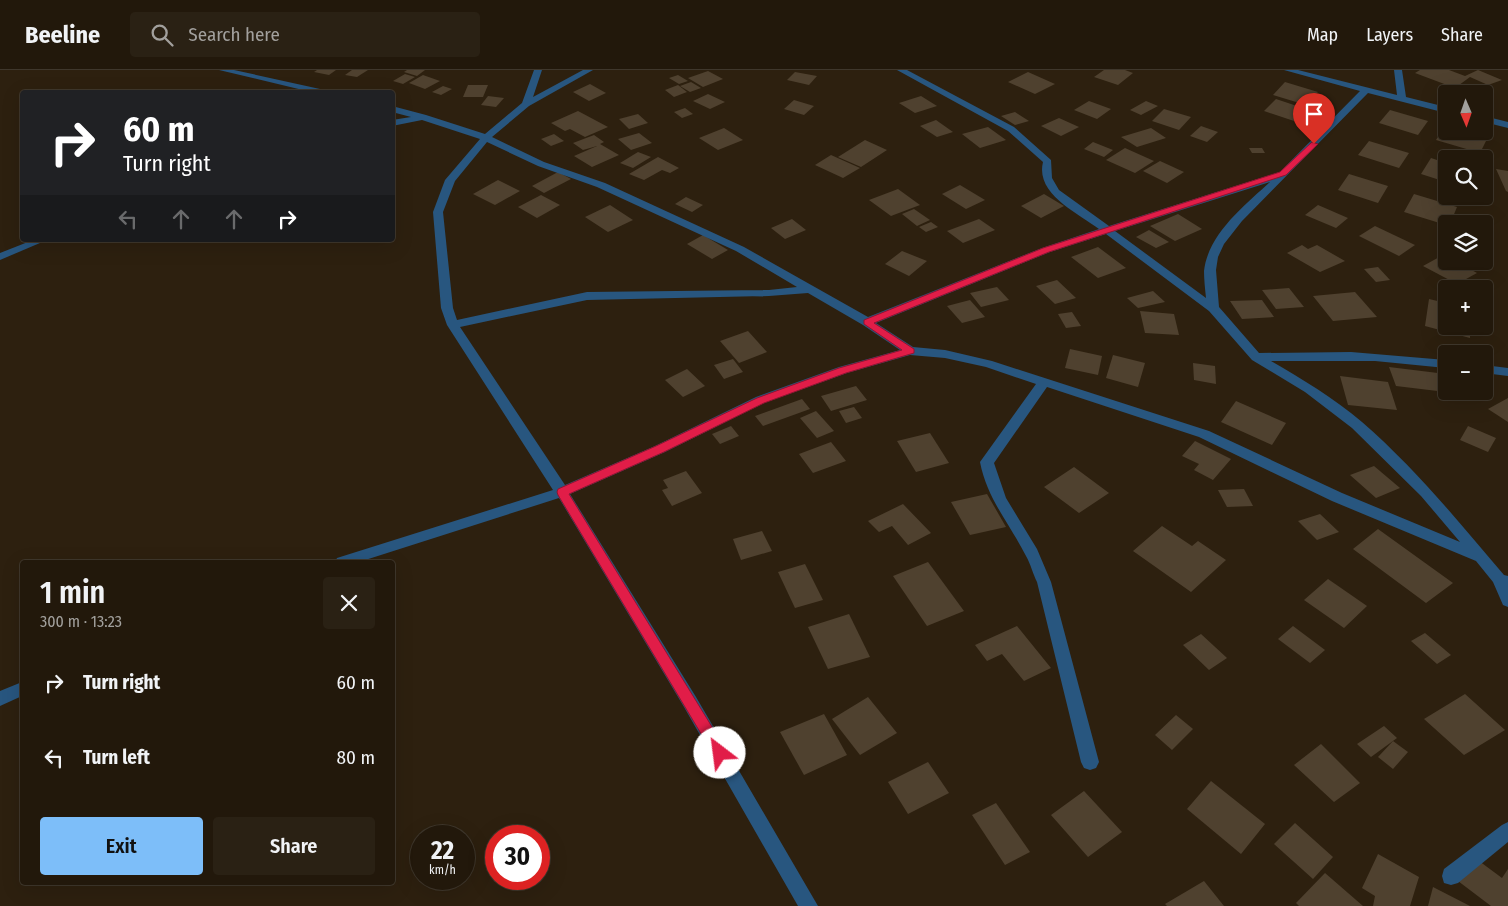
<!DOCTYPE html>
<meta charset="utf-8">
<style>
:root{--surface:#22180b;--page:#2a2114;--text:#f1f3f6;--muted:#a2a09d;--line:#3f372c;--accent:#7dbef9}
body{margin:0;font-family:"Fira Sans Condensed",sans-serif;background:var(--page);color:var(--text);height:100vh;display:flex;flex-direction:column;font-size:19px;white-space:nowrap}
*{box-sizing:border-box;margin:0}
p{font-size:16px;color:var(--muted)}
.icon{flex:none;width:28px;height:28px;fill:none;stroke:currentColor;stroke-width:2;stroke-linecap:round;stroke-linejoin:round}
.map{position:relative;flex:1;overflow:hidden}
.details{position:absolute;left:20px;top:490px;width:375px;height:325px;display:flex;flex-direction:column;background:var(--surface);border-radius:5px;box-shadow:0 5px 20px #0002,0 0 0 1px var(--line)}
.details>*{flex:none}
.hud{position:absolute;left:20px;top:20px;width:375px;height:152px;border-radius:5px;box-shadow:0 5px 20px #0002,0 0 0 1px var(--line);background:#202124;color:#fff;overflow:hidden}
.needle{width:32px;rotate:178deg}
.fabs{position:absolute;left:1438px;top:15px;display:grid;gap:10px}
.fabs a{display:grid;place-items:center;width:55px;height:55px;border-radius:5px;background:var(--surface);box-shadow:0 5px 20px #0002,0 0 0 1px var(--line);font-size:25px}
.speed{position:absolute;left:410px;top:755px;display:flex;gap:10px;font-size:25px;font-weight:700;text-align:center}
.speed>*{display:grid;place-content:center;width:65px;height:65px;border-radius:50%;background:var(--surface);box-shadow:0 5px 20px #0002,0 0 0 1px var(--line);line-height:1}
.speed small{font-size:12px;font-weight:400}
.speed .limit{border:8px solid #d22;background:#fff;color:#111}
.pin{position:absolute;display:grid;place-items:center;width:42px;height:42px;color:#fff;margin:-51px -21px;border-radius:50% 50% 50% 0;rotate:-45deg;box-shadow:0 0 5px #0007}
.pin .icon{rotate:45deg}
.me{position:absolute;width:55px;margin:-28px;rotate:330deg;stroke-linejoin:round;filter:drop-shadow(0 0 4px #0008)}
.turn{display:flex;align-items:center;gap:18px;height:105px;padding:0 20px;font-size:22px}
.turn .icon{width:65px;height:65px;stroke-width:2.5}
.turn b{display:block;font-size:35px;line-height:42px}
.lanes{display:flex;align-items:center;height:48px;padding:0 20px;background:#0003;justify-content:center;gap:25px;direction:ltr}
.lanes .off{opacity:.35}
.round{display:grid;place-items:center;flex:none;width:52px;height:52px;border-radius:5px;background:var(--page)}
.headline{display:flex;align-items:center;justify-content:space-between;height:85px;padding:0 20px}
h1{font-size:30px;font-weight:600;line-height:38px}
.cta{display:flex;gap:10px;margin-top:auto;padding:10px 20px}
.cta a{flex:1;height:58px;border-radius:5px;background:var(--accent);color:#111;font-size:20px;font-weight:600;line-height:58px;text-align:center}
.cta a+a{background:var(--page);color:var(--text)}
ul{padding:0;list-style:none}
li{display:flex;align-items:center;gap:15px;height:75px;padding:0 20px}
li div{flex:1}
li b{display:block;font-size:19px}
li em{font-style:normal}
header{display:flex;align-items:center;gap:30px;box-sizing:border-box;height:70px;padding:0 25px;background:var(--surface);border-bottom:1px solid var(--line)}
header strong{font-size:24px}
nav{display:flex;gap:28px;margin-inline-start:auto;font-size:18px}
.search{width:350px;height:45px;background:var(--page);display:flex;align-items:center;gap:12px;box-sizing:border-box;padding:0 18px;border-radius:5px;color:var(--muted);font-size:19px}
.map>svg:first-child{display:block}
.building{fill:#4f412f}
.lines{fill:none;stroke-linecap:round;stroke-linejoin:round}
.minor{fill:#28567f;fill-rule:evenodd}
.route{fill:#e11d48;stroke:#92132f}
</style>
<header>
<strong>Beeline</strong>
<div class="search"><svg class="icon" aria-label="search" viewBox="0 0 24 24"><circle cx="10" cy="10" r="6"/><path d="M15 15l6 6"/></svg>Search here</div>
<nav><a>Map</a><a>Layers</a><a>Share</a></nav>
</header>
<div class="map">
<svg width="1508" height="836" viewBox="0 0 1508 836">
<rect width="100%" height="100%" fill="#2d200f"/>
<g class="building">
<path d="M317,0H336L329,5L314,2Z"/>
<path d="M352,0H368L357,7L345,5Z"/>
<path d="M407,0H425L417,6L404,2Z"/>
<path d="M1104,0H1125L1133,3L1118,15L1094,7Z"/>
<path d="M1420,0H1449L1465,6L1478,0L1502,10L1488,15L1470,7L1455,18L1415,3Z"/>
<path d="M708,1L723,9L703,17L688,8Z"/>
<path d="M795,2L817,6L809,15L787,10Z"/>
<path d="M1028,2L1055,14L1035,24L1008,12Z"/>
<path d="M405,4L415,7L403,14L393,11Z"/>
<path d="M423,5L440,11L425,19L409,13Z"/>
<path d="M678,5L688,11L679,14L669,8Z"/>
<path d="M691,12L701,18L690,22L680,16Z"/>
<path d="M1285,12L1318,22L1306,35L1273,25Z"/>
<path d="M590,14L606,23L589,31L573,22Z"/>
<path d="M468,15H488L483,27H463Z"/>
<path d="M678,15L687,22L674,27L665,20Z"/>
<path d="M443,16L452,19L441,25L432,22Z"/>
<path d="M708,24L725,32L710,39L693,31Z"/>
<path d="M488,26L504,28L496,37L481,35Z"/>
<path d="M921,26L937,36L915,43L899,33Z"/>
<path d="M1276,29L1309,40L1297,52L1264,41Z"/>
<path d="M794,30L814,36L804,45L784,39Z"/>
<path d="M1089,31L1111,39L1097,49L1074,40Z"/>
<path d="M1146,31L1158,36L1141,45L1130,40Z"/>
<path d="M685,38L693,44L682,48L674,42Z"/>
<path d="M1164,39L1191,47L1179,60L1152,51Z"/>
<path d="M1390,40L1428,51L1418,65L1379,53Z"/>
<path d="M578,41L608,57L585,67L570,59L565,61L551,53Z"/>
<path d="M1015,42L1029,51L1015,55L1001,46Z"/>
<path d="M638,44L648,53L629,59L619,49Z"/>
<path d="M1059,48L1079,57L1061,66L1041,56Z"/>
<path d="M936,50L953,62L937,67L920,56Z"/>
<path d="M1446,54V61H1469L1488,67L1480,83L1436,70Z"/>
<path d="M1201,56L1218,62L1207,72L1190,66Z"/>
<path d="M988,57L1006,70L980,78L962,64Z"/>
<path d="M724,58L743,70L718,80L699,68Z"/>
<path d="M1151,58L1166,68L1137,77L1121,67Z"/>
<path d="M639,63L652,73L631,80L618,69Z"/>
<path d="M554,64L564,71L551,76L541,69Z"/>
<path d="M594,65L604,72L600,74L619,85L592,97L574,86L597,76L583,80L573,73Z"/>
<path d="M865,70L887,80L861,97L838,87Z"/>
<path d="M1369,71L1409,83L1399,98L1358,85Z"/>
<path d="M1093,72L1113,80L1104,87L1084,79Z"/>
<path d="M1125,78L1154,91L1135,103L1106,90Z"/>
<path d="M1249,78H1262L1265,83H1252Z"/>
<path d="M638,82L651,87L633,98L620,93Z"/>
<path d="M831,85L860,98L843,108L815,95Z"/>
<path d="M658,87L679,98L670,103L662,100L644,110L629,104Z"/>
<path d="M1431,88L1446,93V112L1421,104Z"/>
<path d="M1160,91L1184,102L1167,113L1143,101Z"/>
<path d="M1496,99L1508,101V122L1506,121Z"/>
<path d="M558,102L571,109L544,123L532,116Z"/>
<path d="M1349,104L1388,116L1378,133L1338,120Z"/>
<path d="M498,110L520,121L495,135L473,124Z"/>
<path d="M960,115L985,130L966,139L942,124Z"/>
<path d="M898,119L920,135L891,146L869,130Z"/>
<path d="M1044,124L1064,136L1041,148L1021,136Z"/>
<path d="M1414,124L1457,137L1450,154L1446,155L1404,142Z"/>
<path d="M541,125L560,135L537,148L518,137Z"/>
<path d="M686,127L703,135L692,142L675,134Z"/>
<path d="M610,135L633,150L608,162L585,147Z"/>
<path d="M1318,135L1348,148L1336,158L1305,145Z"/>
<path d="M914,139L930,150L917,156L902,144Z"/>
<path d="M1178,144L1202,159L1175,171L1150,156Z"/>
<path d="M792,149L806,160L785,169L771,158Z"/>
<path d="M979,149L995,160L963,173L947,161Z"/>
<path d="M931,152L938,157L926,162L919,157Z"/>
<path d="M1375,156L1415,175L1399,186L1359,166Z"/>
<path d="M1149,160L1169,172L1156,178L1136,167Z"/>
<path d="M703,165L728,180L712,189L687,174Z"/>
<path d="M1302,175L1308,179L1317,175L1345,191L1320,202L1287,183Z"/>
<path d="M1098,177L1126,198L1098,208L1071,187Z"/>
<path d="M902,181L927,191L909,206L885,194Z"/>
<path d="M1443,185L1446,187V191H1455L1477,203L1457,214L1423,196Z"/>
<path d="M1378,197L1390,210L1376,212L1364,199Z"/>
<path d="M1057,210L1076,228L1055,234L1036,216Z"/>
<path d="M997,217L1009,230L981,237L970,223Z"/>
<path d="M1289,218L1304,237L1276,239L1262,220Z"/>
<path d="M1153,221L1165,232L1138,238L1127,228Z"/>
<path d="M1355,222L1377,247L1333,251L1313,226Z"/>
<path d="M1429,229L1446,233V256H1470V268L1425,256Z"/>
<path d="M970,230L985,247L962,253L947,236Z"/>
<path d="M1262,230L1274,247L1242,249L1230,231Z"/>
<path d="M1140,241L1174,244L1179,265L1145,263Z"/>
<path d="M1072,242L1081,256L1066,258L1058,244Z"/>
<path d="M748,261L767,282L739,293L720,271Z"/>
<path d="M1070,279L1102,286L1098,305L1065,298Z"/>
<path d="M1113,285L1145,293L1138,317L1106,308Z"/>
<path d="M733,289L743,302L724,309L714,295Z"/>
<path d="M1193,293L1215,296L1216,314L1194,310Z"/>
<path d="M1389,297L1446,304V321H1453L1454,323L1396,316Z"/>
<path d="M687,299L705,316L683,327L665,310Z"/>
<path d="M1340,306L1388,312L1397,340L1348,335Z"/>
<path d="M856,316L867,330L831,341L821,326Z"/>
<path d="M1508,328V352L1488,339Z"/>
<path d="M802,329L810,339L763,356L755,346Z"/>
<path d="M1236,331L1286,353L1272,375L1221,352Z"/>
<path d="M854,337L862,348L846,353L839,341Z"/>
<path d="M816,341L834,361L817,368L800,348Z"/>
<path d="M731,356L739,366L720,374L712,364Z"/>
<path d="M1468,356L1496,368L1488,382L1460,370Z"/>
<path d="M930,363L949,393L916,402L897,371Z"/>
<path d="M1195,371L1231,389L1213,410L1194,400L1199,394L1182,386Z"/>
<path d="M831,372L846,391L813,403L799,384Z"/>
<path d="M1374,396L1400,418L1376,428L1350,405Z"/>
<path d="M1074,397L1109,423L1079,443L1044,417Z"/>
<path d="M686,401L702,423L672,436L662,420L668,418L663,410Z"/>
<path d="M1244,419L1253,436L1227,437L1218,420Z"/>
<path d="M987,424L1006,457L970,465L951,432Z"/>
<path d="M903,434L931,463L908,475L892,456L879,462L868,451Z"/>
<path d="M1320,444L1339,462L1317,470L1298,451Z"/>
<path d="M1162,456L1192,476L1198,471L1226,490L1191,522L1133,481Z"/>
<path d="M1378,459L1421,490L1453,513L1426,533L1353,479Z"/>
<path d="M762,461L772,481L741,490L733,469Z"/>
<path d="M928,492L964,541L927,556L893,506Z"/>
<path d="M805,494L823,530L795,538L778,502Z"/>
<path d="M1328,509L1367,536L1344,558L1304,530Z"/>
<path d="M849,544L870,587L828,599L808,557Z"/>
<path d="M1017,556L1051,598L1024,611L1002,584L987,591L975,575Z"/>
<path d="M1293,556L1325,580L1310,593L1278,569Z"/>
<path d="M1425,563L1451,585L1437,594L1411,571Z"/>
<path d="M1201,564L1227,588L1209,600L1183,575Z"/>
<path d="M1465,624L1505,660L1464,685L1424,649Z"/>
<path d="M868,627L897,663L860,685L832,649Z"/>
<path d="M824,644L847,685L804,705L780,662Z"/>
<path d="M1176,645L1193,659L1172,680L1155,665Z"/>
<path d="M1384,656L1397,668L1371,687L1357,674Z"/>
<path d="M1393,671L1408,682L1393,699L1378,687Z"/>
<path d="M1321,674L1360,713L1334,732L1294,695Z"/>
<path d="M928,692L949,723L908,744L888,712Z"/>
<path d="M1211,711L1265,754L1241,784L1187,739Z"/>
<path d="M1084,721L1122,762L1088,787L1051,745Z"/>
<path d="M996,733L1030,782L1005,795L972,745Z"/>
<path d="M1295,753L1333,787L1313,809L1274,774Z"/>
<path d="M1378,784L1419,807L1410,836H1373L1375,826L1362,818Z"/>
<path d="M1475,788L1502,808L1508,799V836H1491L1458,811Z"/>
<path d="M1325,803L1363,836H1299L1296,833Z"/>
<path d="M1204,811L1224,836H1167L1165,834Z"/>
<path d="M1433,817L1470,836H1428Z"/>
</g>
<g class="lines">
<g class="minor">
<path d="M219,0H234L320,19L324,22H311Z"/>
<path d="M534,0H542L533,27L583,0H593L529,36L492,67L544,92L605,113L744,177L868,247L1042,178L1099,159C1078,143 1035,124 1043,92L1008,61L897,0H907L1014,57L1051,90L1052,108L1059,120L1109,156L1280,102L1360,21L1284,0H1298L1397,25L1394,0H1402L1406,27L1446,37V43L1368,23L1242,151L1224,174L1218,187L1216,200L1219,237L1259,283L1351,282L1446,290V298L1375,291H1271C1302,309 1334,328 1362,352C1415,398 1459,452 1504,505L1508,506V537L1503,535L1493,512L1476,491L1332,431L1199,367L1047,317L994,393L1006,428L1037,479L1051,512L1099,692L1096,698L1090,700L1084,698L1081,692L1037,512C1033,504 1031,495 1026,486C1010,454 987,429 980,392L1036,314L986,297L945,288L910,285L847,303L764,333L665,382L570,424L696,627L818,836H798L684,637L559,428L359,492H335L337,488L553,420L447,255L441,238L433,142L445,110L480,69L422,50L392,56V50L411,47L392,42V36L426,45L485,64L522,33ZM487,72L538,96L597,117L736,181L797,217L769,220L587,222L457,250L453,238L443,142L455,111ZM1270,112C1245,135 1208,164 1204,201C1204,209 1205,219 1206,228L1115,161ZM1106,164L1209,241L1252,290L1305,322L1352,358L1421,426L1460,472L1342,423L1209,361L992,291L945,280L913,277L876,253L1050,182ZM808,223L863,255L900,280L839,297L756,327L655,376L565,415L460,257L587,230L769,226Z"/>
<path d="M1484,46L1508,52V58L1484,52Z"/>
<path d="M33,170H47L0,190V183Z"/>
<path d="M1484,295L1508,298V306L1484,303Z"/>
<path d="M22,612V626L0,636V621Z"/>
<path d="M1508,752V772L1458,813L1451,815L1444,813L1442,806L1444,799L1502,755Z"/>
</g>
</g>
<path class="route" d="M1312,72L1318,74L1286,105L1049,182L874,253L914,279V283L846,303L764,333L664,382L569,424L725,678L727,683L725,687L720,689L715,687L558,425L557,422L558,419L656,376L757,328L839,298L902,280L864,254V250L1043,178L1280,102Z"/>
</svg>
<div class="fabs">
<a><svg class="needle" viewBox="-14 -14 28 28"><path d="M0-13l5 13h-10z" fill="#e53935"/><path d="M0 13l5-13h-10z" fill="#a2a09d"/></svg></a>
<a><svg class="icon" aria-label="search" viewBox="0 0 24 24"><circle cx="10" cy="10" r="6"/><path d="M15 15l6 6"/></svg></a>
<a><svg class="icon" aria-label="layers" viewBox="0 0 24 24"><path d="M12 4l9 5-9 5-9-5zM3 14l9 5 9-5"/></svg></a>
<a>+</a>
<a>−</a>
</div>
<div class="speed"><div>22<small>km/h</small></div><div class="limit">30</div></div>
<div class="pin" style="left:1314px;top:74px;background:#d93025"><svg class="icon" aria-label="arrive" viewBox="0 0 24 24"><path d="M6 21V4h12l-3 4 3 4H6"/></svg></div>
<svg class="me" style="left:720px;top:683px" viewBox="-20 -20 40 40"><circle r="19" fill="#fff"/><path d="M0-13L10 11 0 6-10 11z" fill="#e11d48"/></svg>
<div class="hud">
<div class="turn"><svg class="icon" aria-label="right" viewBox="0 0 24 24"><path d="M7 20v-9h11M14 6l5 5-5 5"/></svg><div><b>60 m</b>Turn right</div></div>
<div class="lanes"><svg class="icon off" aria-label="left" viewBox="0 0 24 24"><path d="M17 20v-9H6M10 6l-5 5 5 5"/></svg><svg class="icon off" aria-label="ahead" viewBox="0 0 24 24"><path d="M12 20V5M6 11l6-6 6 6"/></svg><svg class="icon off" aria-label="ahead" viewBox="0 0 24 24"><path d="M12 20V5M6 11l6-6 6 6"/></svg><svg class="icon" aria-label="right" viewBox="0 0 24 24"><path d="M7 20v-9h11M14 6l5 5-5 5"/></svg></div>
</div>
<section class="details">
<div class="headline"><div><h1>1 min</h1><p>300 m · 13:23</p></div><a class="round"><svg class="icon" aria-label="close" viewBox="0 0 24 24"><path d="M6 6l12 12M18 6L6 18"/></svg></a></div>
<ul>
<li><svg class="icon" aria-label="right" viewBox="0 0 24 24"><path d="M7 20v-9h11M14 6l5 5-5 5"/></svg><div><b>Turn right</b></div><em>60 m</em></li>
<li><svg class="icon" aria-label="left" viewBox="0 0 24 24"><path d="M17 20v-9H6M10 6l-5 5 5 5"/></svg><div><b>Turn left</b></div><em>80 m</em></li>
</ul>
<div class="cta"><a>Exit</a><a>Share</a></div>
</section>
</div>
